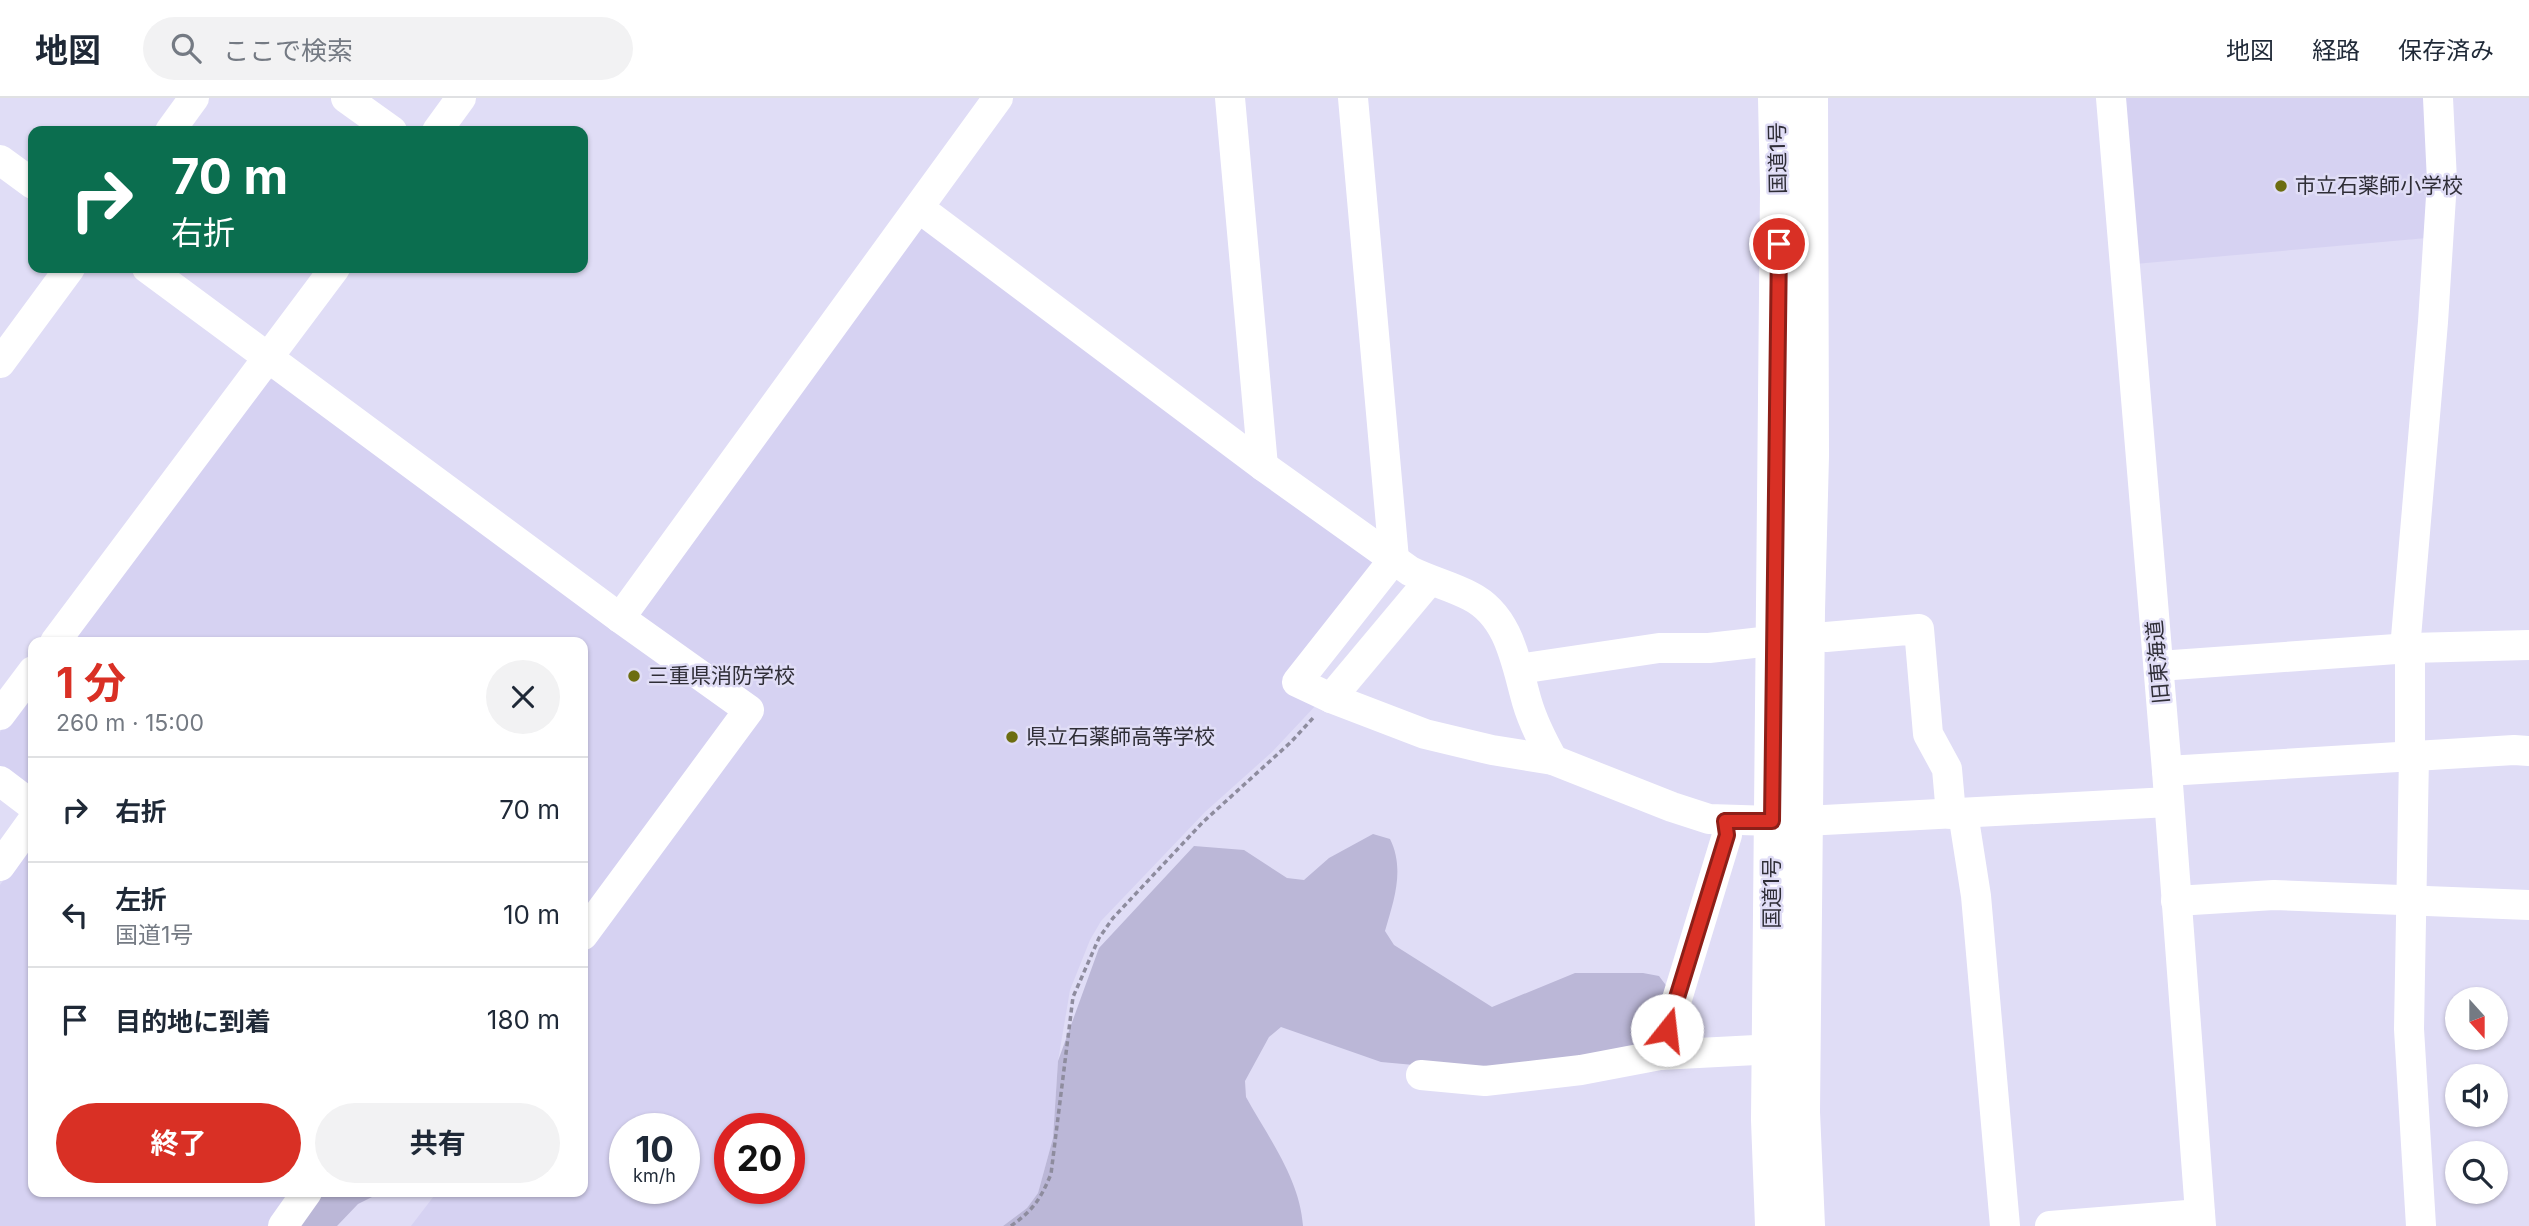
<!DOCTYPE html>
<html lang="ja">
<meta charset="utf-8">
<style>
:root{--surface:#fff;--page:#f2f2f3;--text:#1f2937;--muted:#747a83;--line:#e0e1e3;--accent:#d93025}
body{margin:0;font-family:Inter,"Noto Sans JP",sans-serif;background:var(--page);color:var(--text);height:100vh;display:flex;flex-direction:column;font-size:26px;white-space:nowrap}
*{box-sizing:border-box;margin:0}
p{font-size:23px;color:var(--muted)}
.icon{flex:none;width:38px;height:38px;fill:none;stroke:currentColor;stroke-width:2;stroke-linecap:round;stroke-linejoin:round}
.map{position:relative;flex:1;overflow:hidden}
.sheet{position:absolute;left:28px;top:539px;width:560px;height:560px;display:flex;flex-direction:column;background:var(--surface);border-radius:14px;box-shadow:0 2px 5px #0004}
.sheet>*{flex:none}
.banner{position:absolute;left:28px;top:28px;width:560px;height:147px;border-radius:14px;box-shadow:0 2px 5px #0004;background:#0b6e4f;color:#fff;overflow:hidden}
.needle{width:46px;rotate:159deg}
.controls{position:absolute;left:2445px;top:889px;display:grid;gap:14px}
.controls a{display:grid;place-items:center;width:63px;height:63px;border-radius:50%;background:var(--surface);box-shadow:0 2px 5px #0004;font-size:35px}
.speed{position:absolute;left:609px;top:1015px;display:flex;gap:14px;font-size:35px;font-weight:700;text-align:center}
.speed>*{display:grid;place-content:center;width:91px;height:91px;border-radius:50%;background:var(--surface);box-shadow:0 2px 5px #0004;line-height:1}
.speed small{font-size:18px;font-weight:400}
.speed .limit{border:10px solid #d22;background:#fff;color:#111}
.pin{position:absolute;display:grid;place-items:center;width:60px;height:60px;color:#fff;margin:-30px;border:4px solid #fff;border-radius:50%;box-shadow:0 2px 7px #0007}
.me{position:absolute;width:77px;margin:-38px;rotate:16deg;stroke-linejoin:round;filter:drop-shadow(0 0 5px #0008)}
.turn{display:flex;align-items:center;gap:24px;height:147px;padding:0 28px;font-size:32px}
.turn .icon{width:91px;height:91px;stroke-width:2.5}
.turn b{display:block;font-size:49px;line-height:60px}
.round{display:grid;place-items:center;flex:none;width:74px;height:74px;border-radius:37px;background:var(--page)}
.overview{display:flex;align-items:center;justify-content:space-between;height:119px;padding:0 28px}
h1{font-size:42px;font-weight:700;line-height:52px;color:var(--accent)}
.primary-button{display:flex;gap:14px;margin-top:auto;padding:14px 28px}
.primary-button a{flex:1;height:80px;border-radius:42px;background:var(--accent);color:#fff;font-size:28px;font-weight:700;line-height:80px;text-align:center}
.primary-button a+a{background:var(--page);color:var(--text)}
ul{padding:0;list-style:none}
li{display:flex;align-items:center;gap:21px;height:105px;padding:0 28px;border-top:2px solid var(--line)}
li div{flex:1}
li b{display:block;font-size:26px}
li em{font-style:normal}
header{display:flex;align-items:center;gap:42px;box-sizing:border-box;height:98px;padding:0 35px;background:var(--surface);border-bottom:2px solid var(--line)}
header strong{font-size:33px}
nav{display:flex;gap:38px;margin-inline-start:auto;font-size:24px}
.search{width:490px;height:63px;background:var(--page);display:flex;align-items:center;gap:18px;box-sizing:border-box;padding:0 24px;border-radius:38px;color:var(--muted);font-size:26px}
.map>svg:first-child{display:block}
.built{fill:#d6d2f2;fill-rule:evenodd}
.green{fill:#bbb7d7}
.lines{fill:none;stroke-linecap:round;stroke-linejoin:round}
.path{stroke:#8e8c9e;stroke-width:3.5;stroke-dasharray:5 3.5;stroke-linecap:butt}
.minor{stroke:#fff;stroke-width:30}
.highway{stroke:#fff;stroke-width:38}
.route-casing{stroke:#8d1f18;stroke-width:18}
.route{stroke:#d93025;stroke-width:12}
.poi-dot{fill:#6c6d10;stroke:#e0ddf6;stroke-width:2.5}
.labels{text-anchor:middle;stroke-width:5;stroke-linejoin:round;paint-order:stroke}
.street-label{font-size:21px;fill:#2f2e37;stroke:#e0ddf6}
.poi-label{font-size:21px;fill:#2f2e37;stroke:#e0ddf6;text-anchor:start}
</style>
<header>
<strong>地図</strong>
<div class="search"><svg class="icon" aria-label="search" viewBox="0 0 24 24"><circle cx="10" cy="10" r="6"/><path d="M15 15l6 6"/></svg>ここで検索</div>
<nav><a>地図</a><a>経路</a><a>保存済み</a></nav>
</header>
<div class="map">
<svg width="2529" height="1128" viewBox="0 0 2529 1128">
<rect width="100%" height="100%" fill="#e0ddf6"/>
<g class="built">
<path d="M2121,0H2430L2427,140L2135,166Z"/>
<path d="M926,128L1374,462L1375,473L1285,587L1318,605L1272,654L1205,714L1101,823L1090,842L1070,892L1058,963L1053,1040L1038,1095L1027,1110L1003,1128H411L437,1094H583V854L759,612L640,521L638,512L919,130ZM625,1031H684V1090H625ZM730,1031H789V1090H730Z"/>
<path d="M277,280L732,618L583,819V544H67L261,284Z"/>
<path d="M33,589V696L0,671V634Z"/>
<path d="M33,741V1094H296L273,1128H0V787Z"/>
</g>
<g class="green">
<path d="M1373,736L1390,741C1405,771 1394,802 1385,833L1394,847L1492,909L1575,875H1643L1659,878L1668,890L1653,948L1502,975L1381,964L1281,929L1269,939L1245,983L1246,999C1268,1039 1300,1081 1303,1128H1003L1027,1110L1038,1095L1053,1040L1058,963L1099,850L1194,748L1244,752L1287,780L1304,782L1329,760Z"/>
<path d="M320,1094H382L358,1106L337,1128H294Z"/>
</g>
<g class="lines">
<path class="path" d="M1011,1128C1034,1111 1040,1102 1051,1076L1073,899L1099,840L1113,820L1203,724L1291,644L1313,620"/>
<g class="minor">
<path d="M346,0L392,33"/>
<path d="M1230,0L1263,368"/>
<path d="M1353,0L1394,461L1297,584L1331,600L1425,636L1492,652L1553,662L1672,709L1709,721L1772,723"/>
<path d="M2111,0L2167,673L2201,1128"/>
<path d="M170,33L194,0"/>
<path d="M437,33L461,0"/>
<path d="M0,62L33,86"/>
<path d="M919,110L1263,368L1410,473C1430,483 1451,488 1470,498C1510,518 1516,566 1527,604C1533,625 1543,644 1553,662"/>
<path d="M147,170L620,520L749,612L583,837"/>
<path d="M0,265L70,170"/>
<path d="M620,520L998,0"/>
<path d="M1826,539L1919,531L1928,636L1947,671L1951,716"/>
<path d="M55,544L335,170"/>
<path d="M2410,550V658"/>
<path d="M2405,551L2433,224L2442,83L2438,0"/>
<path d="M2159,568L2410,550L2529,547"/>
<path d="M1519,571L1659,550H1709L1762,544"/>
<path d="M1331,600L1429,483"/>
<path d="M0,617L33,573"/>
<path d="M2414,658L2409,931L2421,1128"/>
<path d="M2167,673L2514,652L2529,653"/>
<path d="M0,683L33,708"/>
<path d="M1963,715L1976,798L2005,1128"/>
<path d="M1805,723L2169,704"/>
<path d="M0,768L33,722"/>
<path d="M2176,803L2274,797L2529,807"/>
<path d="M1660,957L1727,737L1725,723"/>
<path d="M1421,977L1485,983L1581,972L1660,957L1756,952"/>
<path d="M283,1128L307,1094"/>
<path d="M2050,1128L2200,1116"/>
</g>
<g class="highway">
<path d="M1774,1128L1770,1022L1779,93L1777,0"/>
<path d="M1806,1128L1801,1014L1806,513L1810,358L1809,0"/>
</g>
</g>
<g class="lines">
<defs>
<path id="route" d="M1667,932L1727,737L1725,723H1772L1779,146"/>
</defs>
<use href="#route" class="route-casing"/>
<use href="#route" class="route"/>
</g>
<g class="poi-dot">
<circle cx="2281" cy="88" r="7"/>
<circle cx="634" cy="578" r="7"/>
<circle cx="1012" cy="639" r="7"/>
</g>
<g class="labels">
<g class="street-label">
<text transform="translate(1778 60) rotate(-91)" y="7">国道1号</text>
<text transform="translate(2158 564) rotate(-95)" y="7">旧東海道</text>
<text transform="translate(1772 795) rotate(-90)" y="7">国道1号</text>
</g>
<g class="poi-label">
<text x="2295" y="95">市立石薬師小学校</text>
<text x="648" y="585">三重県消防学校</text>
<text x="1026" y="646">県立石薬師高等学校</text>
</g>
</g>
</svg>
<div class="controls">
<a><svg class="needle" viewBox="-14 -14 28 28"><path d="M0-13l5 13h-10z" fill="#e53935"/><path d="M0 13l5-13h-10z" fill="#747a83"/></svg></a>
<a><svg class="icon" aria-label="sound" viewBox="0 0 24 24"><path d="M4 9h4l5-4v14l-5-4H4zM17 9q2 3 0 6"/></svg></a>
<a><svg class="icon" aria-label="search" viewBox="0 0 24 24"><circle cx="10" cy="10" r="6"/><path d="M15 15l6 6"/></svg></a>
</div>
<div class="speed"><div>10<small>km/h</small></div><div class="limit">20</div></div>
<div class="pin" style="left:1779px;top:146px;background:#d93025"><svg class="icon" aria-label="arrive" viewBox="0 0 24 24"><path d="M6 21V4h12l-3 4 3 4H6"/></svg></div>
<svg class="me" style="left:1667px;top:932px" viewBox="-20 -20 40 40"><circle r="19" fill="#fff"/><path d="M0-13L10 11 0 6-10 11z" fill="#d93025"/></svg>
<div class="banner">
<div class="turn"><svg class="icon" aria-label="right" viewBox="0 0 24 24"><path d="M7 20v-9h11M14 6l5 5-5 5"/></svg><div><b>70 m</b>右折</div></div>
</div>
<section class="sheet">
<div class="overview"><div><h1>1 分</h1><p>260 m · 15:00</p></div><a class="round"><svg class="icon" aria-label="close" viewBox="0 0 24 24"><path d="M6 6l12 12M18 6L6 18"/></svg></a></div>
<ul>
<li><svg class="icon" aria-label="right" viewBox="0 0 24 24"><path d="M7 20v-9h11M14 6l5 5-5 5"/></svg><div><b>右折</b></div><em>70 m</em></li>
<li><svg class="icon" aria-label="left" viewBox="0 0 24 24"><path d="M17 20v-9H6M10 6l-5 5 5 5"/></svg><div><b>左折</b><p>国道1号</p></div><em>10 m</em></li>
<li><svg class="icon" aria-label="arrive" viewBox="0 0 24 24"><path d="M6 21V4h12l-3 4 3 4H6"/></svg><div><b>目的地に到着</b></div><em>180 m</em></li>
</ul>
<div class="primary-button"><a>終了</a><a>共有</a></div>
</section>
</div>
